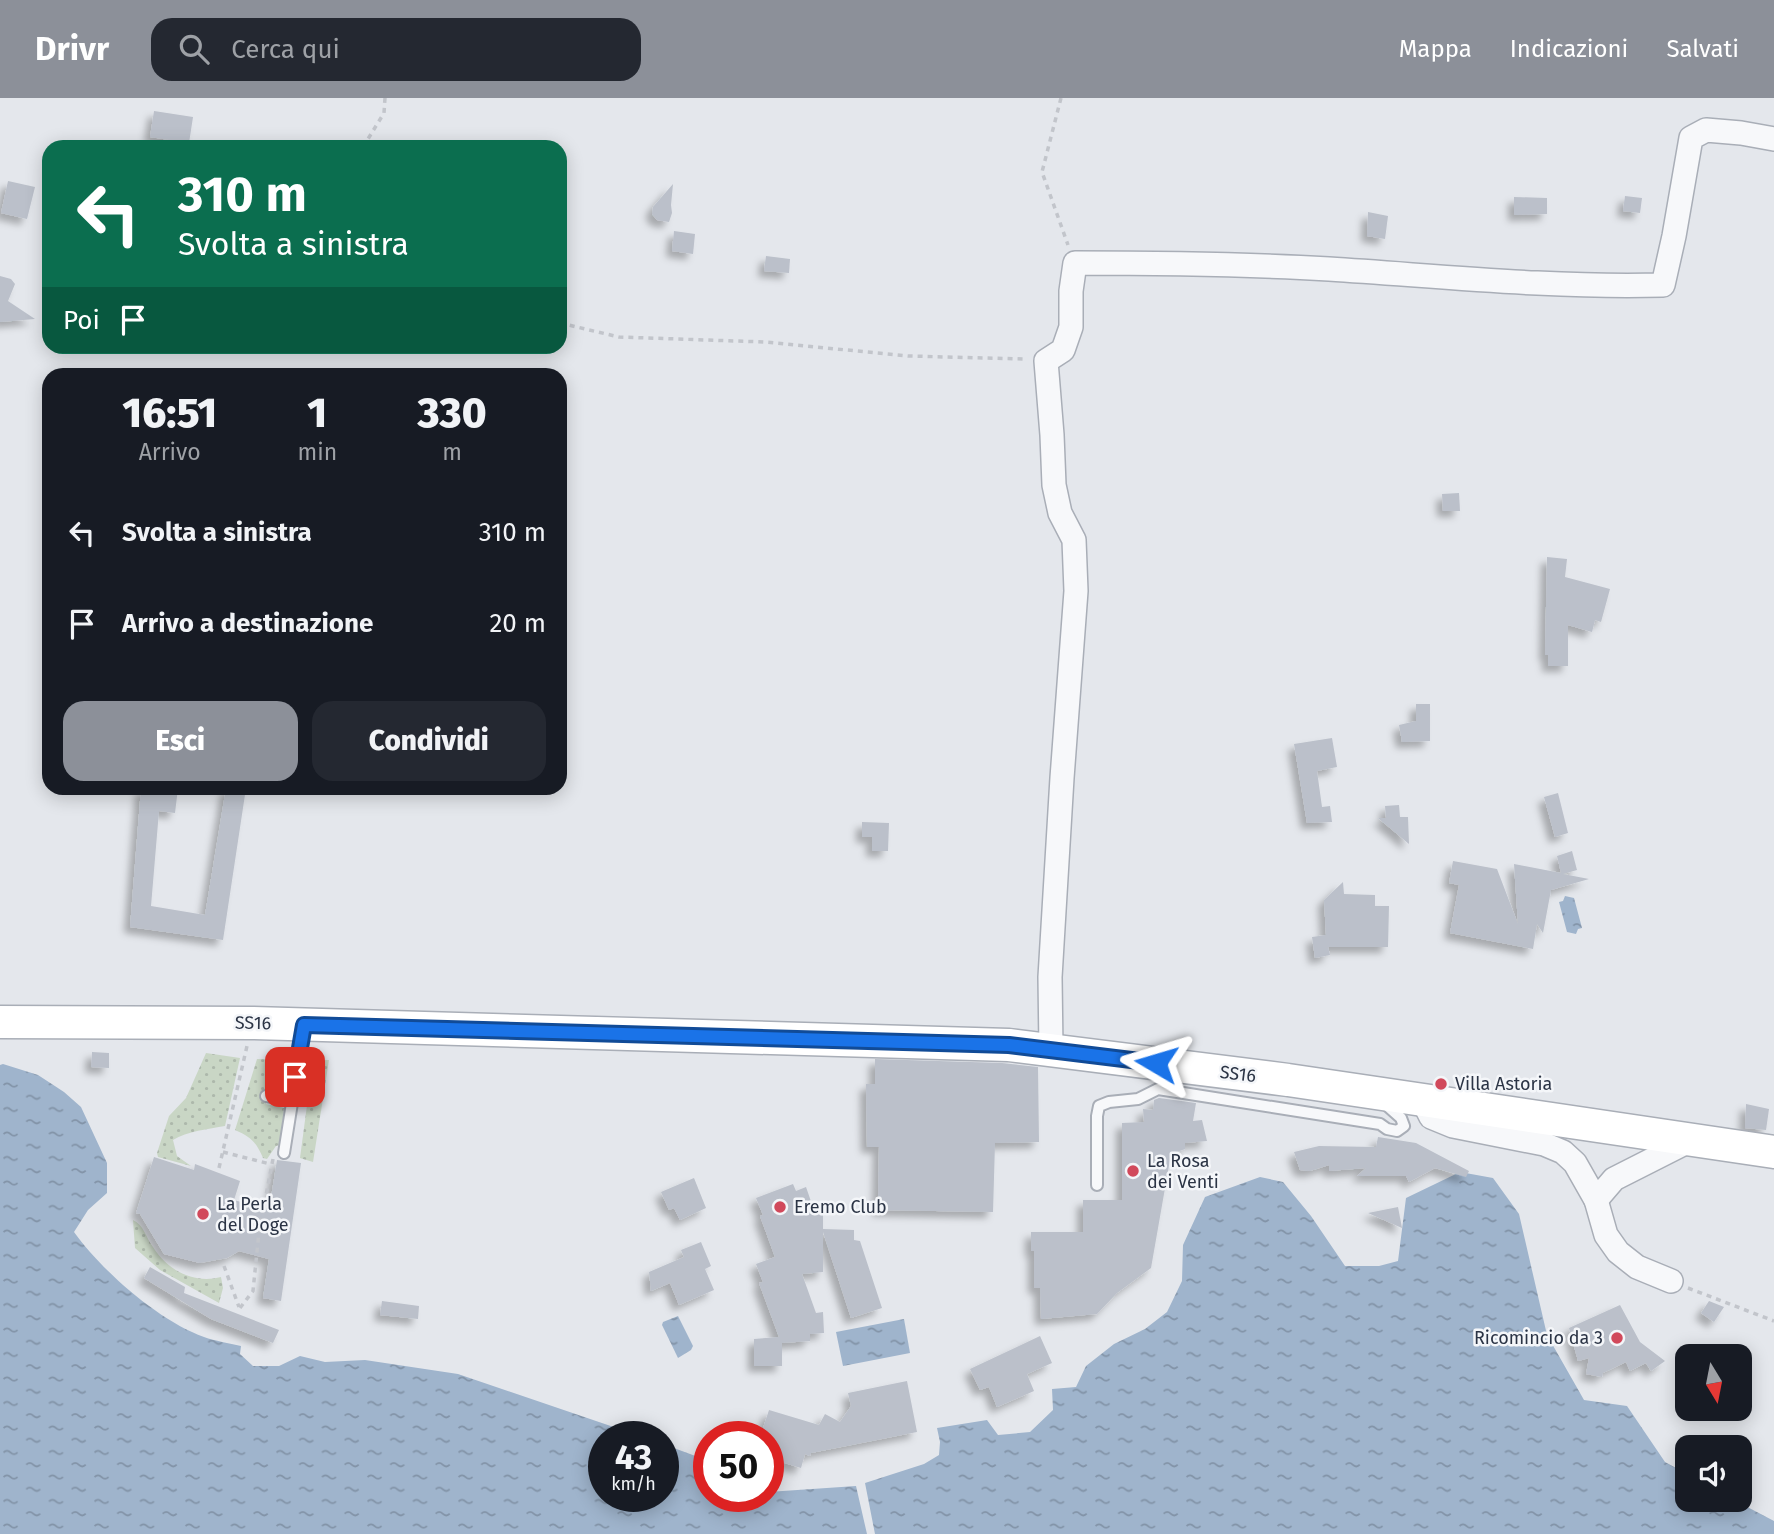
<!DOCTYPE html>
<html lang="it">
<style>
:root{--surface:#171b24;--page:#242831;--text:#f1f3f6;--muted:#9ea1a6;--accent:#8c9099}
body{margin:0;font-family:"Fira Sans",sans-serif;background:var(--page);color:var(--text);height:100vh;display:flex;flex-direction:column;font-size:26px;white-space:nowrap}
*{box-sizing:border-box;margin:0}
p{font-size:23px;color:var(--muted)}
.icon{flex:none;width:38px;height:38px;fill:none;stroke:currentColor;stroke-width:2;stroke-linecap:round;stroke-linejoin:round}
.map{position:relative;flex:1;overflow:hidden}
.panel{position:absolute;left:42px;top:270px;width:525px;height:427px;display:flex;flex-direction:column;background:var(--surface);border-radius:21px;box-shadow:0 4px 18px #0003}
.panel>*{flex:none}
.hud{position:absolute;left:42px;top:42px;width:525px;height:214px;border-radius:21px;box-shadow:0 4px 18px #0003;background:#0b6e4f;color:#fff;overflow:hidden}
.needle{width:46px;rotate:170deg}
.buttons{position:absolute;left:1675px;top:1246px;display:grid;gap:14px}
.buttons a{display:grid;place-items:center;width:77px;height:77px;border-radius:14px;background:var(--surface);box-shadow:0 4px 18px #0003;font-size:35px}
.speed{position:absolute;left:588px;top:1323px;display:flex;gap:14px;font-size:35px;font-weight:700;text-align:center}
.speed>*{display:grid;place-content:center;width:91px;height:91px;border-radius:50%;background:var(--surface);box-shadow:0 4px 18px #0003;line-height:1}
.speed small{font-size:18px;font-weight:400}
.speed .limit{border:10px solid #d22;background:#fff;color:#111}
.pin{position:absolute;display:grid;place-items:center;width:60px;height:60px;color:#fff;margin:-30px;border-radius:14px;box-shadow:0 4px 10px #0006}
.me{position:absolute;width:77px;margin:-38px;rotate:277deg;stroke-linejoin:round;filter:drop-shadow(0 0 5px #0008)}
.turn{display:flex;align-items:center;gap:24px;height:147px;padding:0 21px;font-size:32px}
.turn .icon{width:91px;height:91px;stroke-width:2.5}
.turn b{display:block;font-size:49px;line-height:60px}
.then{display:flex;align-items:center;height:66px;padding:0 21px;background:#0003;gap:14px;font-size:26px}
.eta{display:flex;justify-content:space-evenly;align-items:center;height:119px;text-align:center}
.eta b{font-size:42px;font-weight:800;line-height:49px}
.button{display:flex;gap:14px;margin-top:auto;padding:14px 21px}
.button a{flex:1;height:80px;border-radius:21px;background:var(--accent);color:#fff;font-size:28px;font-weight:800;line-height:80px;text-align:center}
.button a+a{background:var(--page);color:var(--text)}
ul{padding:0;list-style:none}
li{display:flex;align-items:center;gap:21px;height:91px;padding:0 21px}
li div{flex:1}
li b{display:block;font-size:26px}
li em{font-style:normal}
header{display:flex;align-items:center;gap:42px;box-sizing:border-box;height:98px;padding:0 35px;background:var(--accent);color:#fff}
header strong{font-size:33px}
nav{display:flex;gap:38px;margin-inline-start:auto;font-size:24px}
.search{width:490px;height:63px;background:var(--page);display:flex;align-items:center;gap:18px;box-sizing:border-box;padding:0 24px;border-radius:21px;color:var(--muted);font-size:26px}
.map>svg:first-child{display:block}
.grass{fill:url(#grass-dots)}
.water{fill:url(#water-ripples)}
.building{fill:#bbc0ca;filter:url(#shadow)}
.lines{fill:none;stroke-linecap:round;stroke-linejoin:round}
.lane-casing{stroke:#a9aeb7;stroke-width:14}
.street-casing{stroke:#a9aeb7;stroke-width:26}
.secondary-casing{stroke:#a9aeb7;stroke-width:35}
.path{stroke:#c2c5cb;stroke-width:3.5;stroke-dasharray:5 5;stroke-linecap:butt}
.lane{stroke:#f7f8fa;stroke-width:10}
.street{stroke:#f7f8fa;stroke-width:23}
.secondary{stroke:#fff;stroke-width:32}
.route-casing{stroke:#114b97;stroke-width:18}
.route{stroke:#1a73e8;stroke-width:12}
.poi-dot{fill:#d1495b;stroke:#f4f6f9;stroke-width:2.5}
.labels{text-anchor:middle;stroke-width:5;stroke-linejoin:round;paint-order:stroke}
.street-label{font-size:18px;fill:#2b3445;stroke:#f4f6f9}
.poi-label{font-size:18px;fill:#2b3445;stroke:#f4f6f9;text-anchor:start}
</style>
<header>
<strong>Drivr</strong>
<div class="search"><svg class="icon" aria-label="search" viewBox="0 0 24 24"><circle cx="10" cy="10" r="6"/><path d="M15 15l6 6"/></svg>Cerca qui</div>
<nav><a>Mappa</a><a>Indicazioni</a><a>Salvati</a></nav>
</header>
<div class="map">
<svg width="1774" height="1436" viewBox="0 0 1774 1436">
<defs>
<pattern id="grass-dots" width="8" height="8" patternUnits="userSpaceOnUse" patternTransform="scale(1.75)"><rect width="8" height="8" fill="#c9d6c5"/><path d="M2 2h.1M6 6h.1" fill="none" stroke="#adb8ab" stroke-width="1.8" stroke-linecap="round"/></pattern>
<pattern id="water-ripples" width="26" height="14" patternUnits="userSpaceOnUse" patternTransform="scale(1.75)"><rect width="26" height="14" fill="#9fb4cc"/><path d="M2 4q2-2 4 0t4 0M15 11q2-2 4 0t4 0" fill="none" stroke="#8293a7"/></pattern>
<filter id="shadow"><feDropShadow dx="-6" dy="6" stdDeviation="3.5" flood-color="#0004"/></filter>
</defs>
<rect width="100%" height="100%" fill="#e4e7ec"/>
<g class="grass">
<path d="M206,955L240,960L225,1028C209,1031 187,1033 173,1042L177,1058L191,1068L158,1059L157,1055L169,1018L186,1000Z"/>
<path d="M257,961L293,962L289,989L266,990V1006L284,1010L280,1047L276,1048L267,1061L263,1060C256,1044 251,1039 235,1032Z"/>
<path d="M313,962H329L313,1064L300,1060Z"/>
<path d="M133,1122C144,1127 146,1140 153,1149C168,1173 194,1186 221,1179L223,1190L219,1205L160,1172L135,1150Z"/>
</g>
<g class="water">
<path d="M1565,798L1574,800L1582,830L1578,831L1576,836L1567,834L1559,804L1563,803Z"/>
<path d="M3,966L38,977L64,994L81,1009L107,1065V1095L88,1112L74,1134C102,1173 159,1223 204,1239C215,1243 229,1245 241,1248L240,1256L253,1268H279L300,1258L325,1264L365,1262L458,1276L643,1339H604V1398H663V1346L709,1363V1398H768V1394L856,1388L867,1436H0V967Z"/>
<path d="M1460,1074L1493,1080L1519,1116L1547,1237L1584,1302L1627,1308L1665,1364L1687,1376V1402H1734L1774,1423V1436H875L865,1385L924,1366L939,1357L940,1344L937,1330L987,1322L998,1337L1030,1334L1053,1312L1052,1291L1076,1289L1086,1268L1114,1246L1145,1231L1167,1214L1182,1183L1183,1147L1205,1099L1260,1079L1283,1084L1311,1118L1345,1168H1379L1398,1163L1406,1100Z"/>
<path d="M678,1218L693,1248L691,1252L678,1260L662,1227L663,1224Z"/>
<path d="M904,1221L910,1255L843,1268L836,1234Z"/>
</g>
<g class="building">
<path d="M154,13L193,19L189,45L150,39Z"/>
<path d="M8,83L35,89L27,121L1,115Z"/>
<path d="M673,86L671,107L672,115L669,124L657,122L652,116L653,109Z"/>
<path d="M1625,98L1642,100L1640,115L1623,113Z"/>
<path d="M1514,99L1547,100V116L1514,117Z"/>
<path d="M1368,114L1388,118L1385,141L1367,138Z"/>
<path d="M674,133L695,136L693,156L672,153Z"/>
<path d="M766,158L790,161L789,175L764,173Z"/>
<path d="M0,178L11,181L15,186L8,203L35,221L0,224Z"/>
<path d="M1459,395L1460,413H1443L1442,396Z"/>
<path d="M1547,459L1567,461L1565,479L1610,491L1601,524L1595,522L1592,534L1568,527V568H1548V557H1545Z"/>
<path d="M1416,606H1430V643L1402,644L1399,627L1416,623Z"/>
<path d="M1332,640L1337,669L1317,673L1322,709L1330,708L1332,724L1307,725L1294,646Z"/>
<path d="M141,690H178L175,715L159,713L151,808L205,817L226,690H246L223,842L130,829Z"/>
<path d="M1558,695L1568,735L1555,739L1544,699Z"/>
<path d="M1399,707L1400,719H1408L1409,746L1378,720H1386L1385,708Z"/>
<path d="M862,724L889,725L888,753H872V739H862Z"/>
<path d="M1572,753L1577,772L1563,776L1589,781L1551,792L1543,835L1537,826L1533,851L1450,835L1459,787L1449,785L1453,763L1497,771L1518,826L1514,766L1561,775L1557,758Z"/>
<path d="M1343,784L1344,796L1375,797V808H1389L1388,849H1328L1330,857L1315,860L1312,839L1326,837L1324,802Z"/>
<path d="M92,954L109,955V970L91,969Z"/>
<path d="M875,961L1002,965L1038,969L1039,1044L995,1045L993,1114L878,1112L879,1049H867L866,986H875Z"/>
<path d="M1159,1000L1196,1005L1193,1023L1202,1022L1207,1043L1185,1045V1051L1171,1056L1151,1170L1117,1195L1097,1216L1041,1221L1040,1190H1034V1153H1031V1134H1083V1102H1122V1025L1144,1024L1143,1011L1153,1012L1154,1002Z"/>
<path d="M1746,1006L1769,1011L1766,1032L1745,1030Z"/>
<path d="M1378,1039L1416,1045L1469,1073L1466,1079L1435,1070L1409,1084L1406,1078H1357L1366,1070L1329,1073V1067L1310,1073L1300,1072L1294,1054L1319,1048L1376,1049Z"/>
<path d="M154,1059L194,1072L195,1066L240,1083L234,1102L269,1112L277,1062L301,1065L281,1203L263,1200L269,1161L239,1153L227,1160L200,1165L164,1156L140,1116L136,1115Z"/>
<path d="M694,1080L706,1110L680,1122L674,1110L669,1112L661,1094Z"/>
<path d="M793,1086L796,1093L806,1089L815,1115L823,1113V1131L854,1132V1142L860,1143L882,1210L851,1220L823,1134V1174L802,1176L816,1215L823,1214L824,1235L810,1236V1243L782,1245V1268H754V1241L779,1239L759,1185L763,1184L756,1166L775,1159L760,1118L763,1117L756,1100Z"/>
<path d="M1398,1109L1402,1130L1368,1115Z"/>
<path d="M701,1144L711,1168L705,1171L714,1192L679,1207L670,1185L651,1193L649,1174L684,1159L681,1152Z"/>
<path d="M150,1169L185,1189L184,1195L279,1232L273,1245L211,1221L144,1180Z"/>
<path d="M382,1203L419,1208L418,1221L380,1217Z"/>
<path d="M1709,1203L1724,1209L1714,1224L1701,1215Z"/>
<path d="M1620,1207L1640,1244L1665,1263L1651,1273L1646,1265L1630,1273L1626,1264L1603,1275L1602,1279L1586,1276L1589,1260L1578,1263L1569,1230Z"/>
<path d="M1040,1238L1052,1265L1027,1276L1034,1293L997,1309L989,1289L980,1292L970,1271Z"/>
<path d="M907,1283L917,1334L811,1355L810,1358L805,1356L801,1370L768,1360V1339H760L769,1312L819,1327L825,1316L840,1324L851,1308L848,1295Z"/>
</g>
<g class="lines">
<defs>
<g id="lane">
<path d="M266,998L292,1002"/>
<path d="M284,1055L304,930"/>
<path d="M1097,1087V1018L1099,1008L1109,1004L1138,1001L1158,991L1380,1026L1387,1031L1397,1033L1404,1028L1401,1020L1383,1004"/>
</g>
<g id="street">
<path d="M1051,951L1050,879L1062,680L1076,493L1074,442L1060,415L1054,387L1052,337L1046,263L1063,252L1071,229V193L1075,165C1160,165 1244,166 1329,171C1440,178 1551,190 1663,187L1674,138L1691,40L1706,32L1741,35L1774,41"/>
<path d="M1423,1003L1431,1019L1453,1028L1544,1046L1563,1054L1575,1065L1596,1102L1606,1137L1618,1154L1637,1169L1671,1183"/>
<path d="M1596,1102L1614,1081L1691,1042"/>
</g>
<path id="secondary" d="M0,924L253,925L1009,947L1288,982L1774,1054"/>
</defs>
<use href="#lane" class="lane-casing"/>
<use href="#street" class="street-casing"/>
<use href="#secondary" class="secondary-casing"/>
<g class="path">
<path d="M1061,0L1042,74L1068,147"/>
<path d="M363,49L384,15L385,0"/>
<path d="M560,225L619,239L765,244L908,258L1026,261"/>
<path d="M223,1054L270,1066"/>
<path d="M219,1070L247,948"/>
<path d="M224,1168L239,1209"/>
<path d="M1688,1190L1774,1223"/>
<path d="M240,1210L253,1193L259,1134L273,1061"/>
</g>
<use href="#lane" class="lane"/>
<use href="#street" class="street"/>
<use href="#secondary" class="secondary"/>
</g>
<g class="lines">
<defs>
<path id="route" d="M295,979L304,927L1009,947L1156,965"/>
</defs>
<use href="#route" class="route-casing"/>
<use href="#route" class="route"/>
</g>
<g class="poi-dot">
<circle cx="1441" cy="986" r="7"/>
<circle cx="1133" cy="1073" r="7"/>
<circle cx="780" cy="1109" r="7"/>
<circle cx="203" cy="1116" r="7"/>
<circle cx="1617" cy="1240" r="7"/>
</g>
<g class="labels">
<g class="street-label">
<text transform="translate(253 925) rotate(1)" y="6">SS16</text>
<text transform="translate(1238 976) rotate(7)" y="6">SS16</text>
</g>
<g class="poi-label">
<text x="1455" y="992">Villa Astoria</text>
<text x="1147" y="1069">La Rosa<tspan x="1147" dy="21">dei Venti</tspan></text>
<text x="217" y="1112">La Perla<tspan x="217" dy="21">del Doge</tspan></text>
<text x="794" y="1115">Eremo Club</text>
<text x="1603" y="1246" text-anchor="end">Ricomincio da 3</text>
</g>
</g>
</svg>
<div class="buttons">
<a><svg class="needle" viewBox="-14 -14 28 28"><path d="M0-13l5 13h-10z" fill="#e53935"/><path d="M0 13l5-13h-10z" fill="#9ea1a6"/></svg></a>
<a><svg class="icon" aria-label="sound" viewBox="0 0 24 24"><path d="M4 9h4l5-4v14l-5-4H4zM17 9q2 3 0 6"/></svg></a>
</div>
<div class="speed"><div>43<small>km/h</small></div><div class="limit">50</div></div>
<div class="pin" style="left:295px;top:979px;background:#d93025"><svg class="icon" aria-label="arrive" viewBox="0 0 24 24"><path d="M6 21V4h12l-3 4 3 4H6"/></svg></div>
<svg class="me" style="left:1156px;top:965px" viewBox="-20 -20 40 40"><path d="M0-17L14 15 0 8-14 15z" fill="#1a73e8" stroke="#fff" stroke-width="4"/></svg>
<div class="hud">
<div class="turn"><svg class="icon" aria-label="left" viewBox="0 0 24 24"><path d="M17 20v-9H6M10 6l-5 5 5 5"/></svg><div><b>310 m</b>Svolta a sinistra</div></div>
<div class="then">Poi<svg class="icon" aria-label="arrive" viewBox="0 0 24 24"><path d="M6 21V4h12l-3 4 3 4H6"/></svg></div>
</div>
<section class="panel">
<div class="eta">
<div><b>16:51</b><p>Arrivo</p></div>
<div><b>1</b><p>min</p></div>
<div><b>330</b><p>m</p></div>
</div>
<ul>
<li><svg class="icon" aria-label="left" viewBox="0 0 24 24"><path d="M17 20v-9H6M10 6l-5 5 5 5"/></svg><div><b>Svolta a sinistra</b></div><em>310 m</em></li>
<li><svg class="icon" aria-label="arrive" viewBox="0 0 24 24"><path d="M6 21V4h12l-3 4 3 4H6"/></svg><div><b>Arrivo a destinazione</b></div><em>20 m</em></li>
</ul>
<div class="button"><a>Esci</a><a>Condividi</a></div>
</section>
</div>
